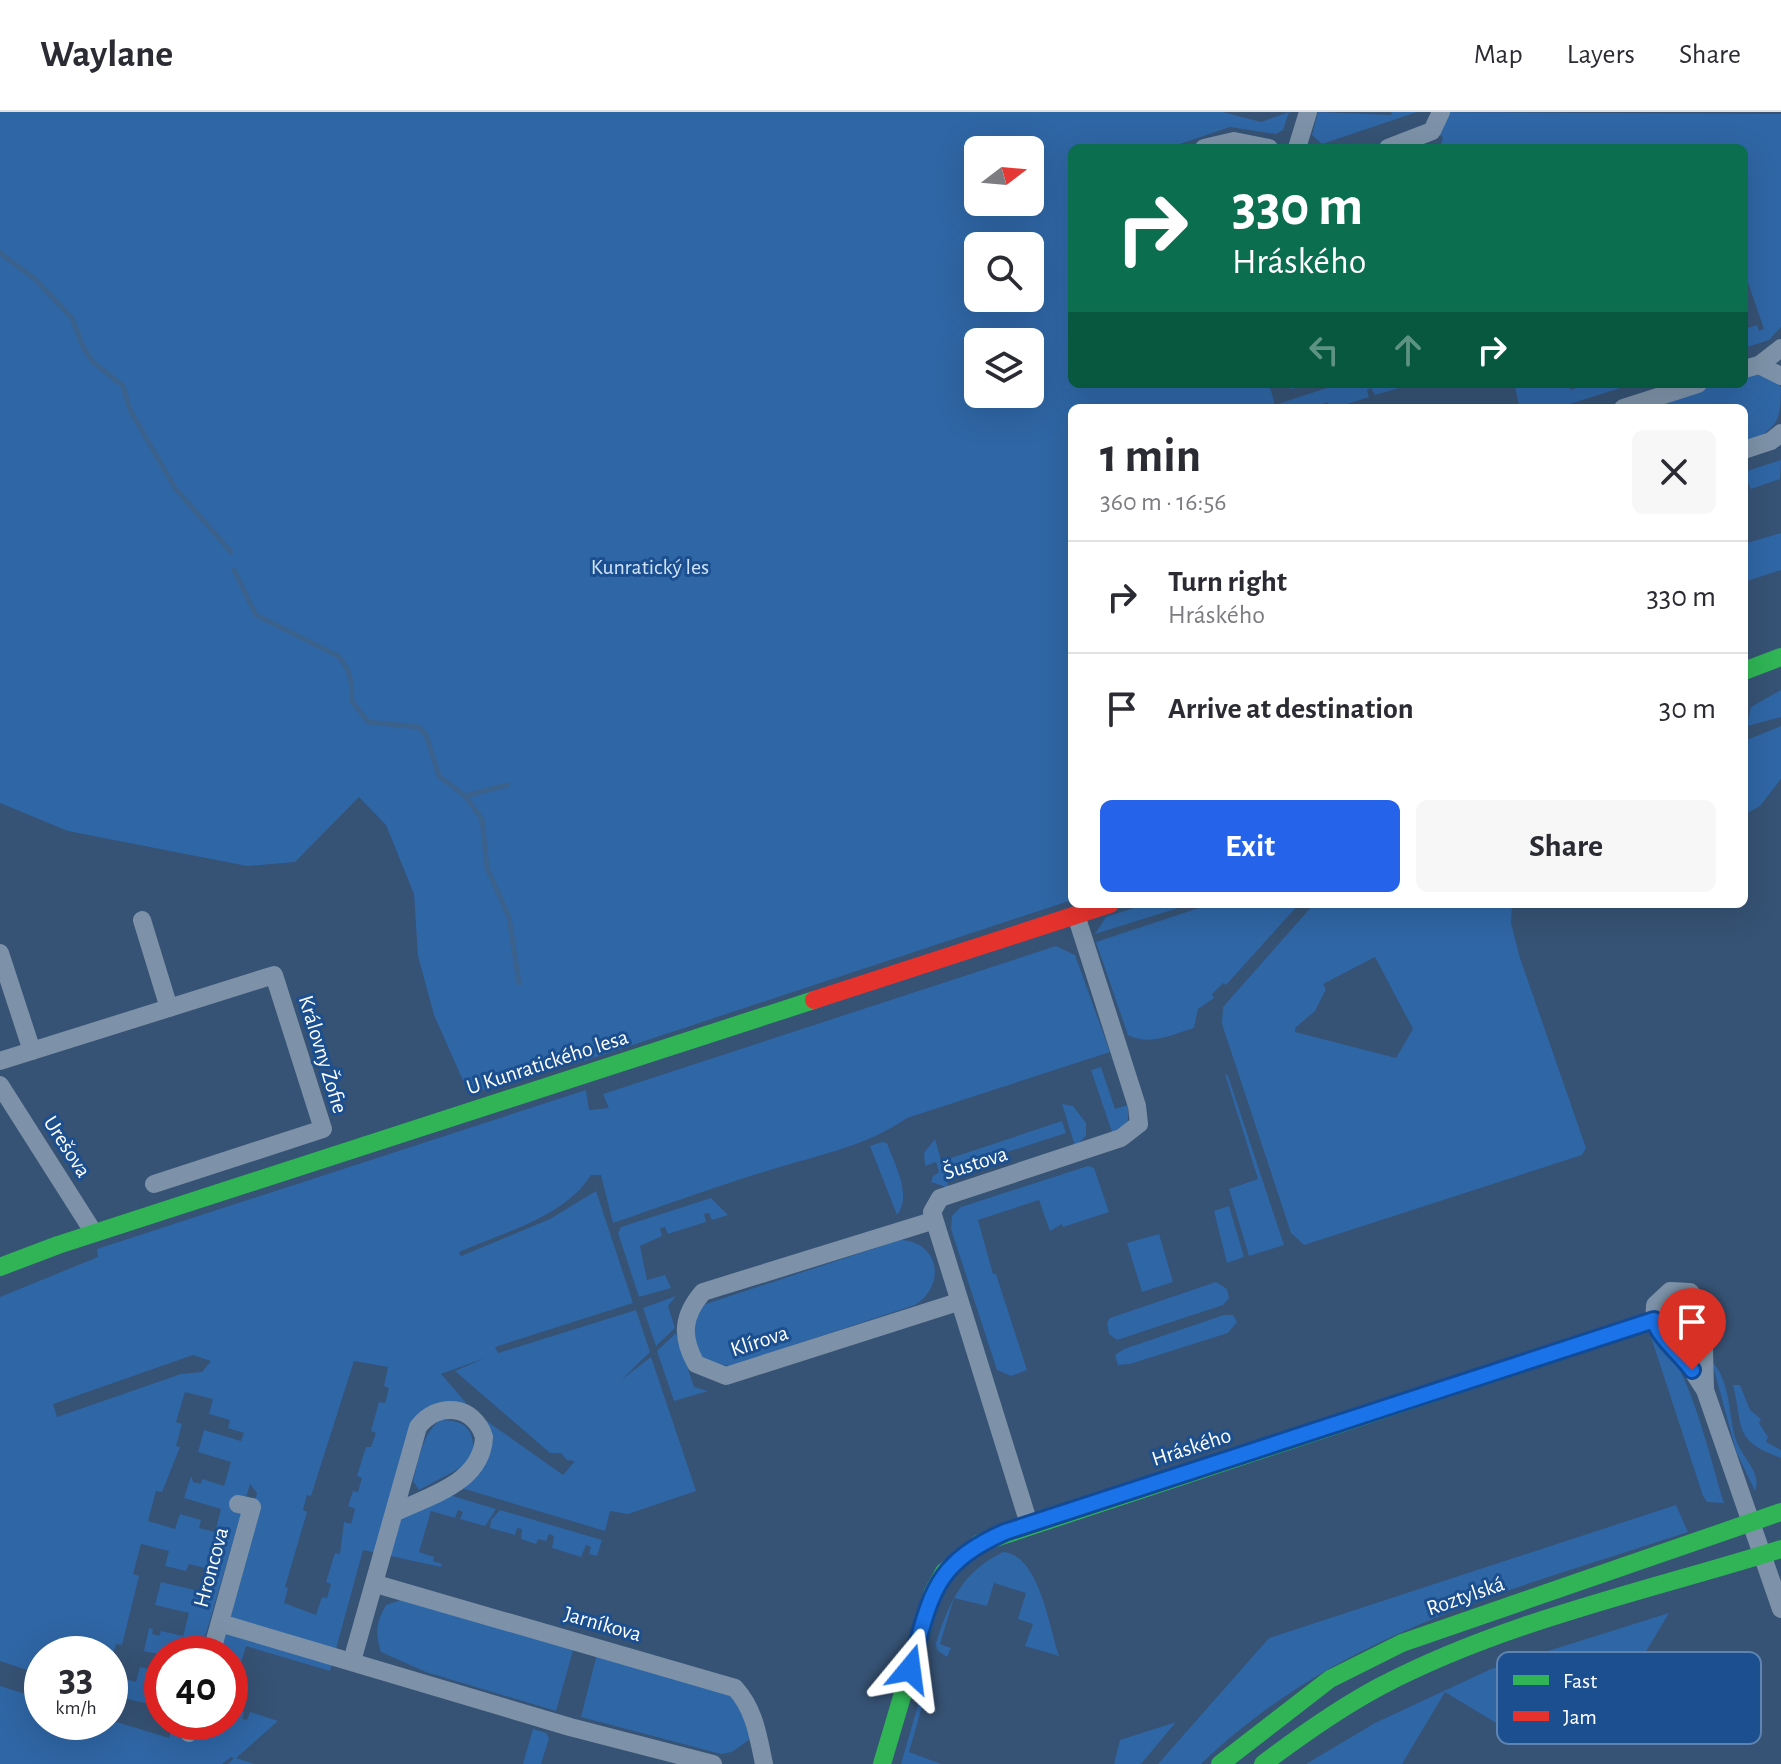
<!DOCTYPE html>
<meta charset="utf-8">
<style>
:root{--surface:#fff;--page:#f7f7f7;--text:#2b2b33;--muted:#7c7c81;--line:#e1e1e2;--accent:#2563eb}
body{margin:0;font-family:"Alegreya Sans",sans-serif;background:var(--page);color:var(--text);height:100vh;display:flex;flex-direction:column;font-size:30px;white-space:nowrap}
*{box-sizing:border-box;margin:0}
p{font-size:26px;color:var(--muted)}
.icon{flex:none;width:44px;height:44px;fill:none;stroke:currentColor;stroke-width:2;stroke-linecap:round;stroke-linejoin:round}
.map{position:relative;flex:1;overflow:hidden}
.panel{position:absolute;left:1068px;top:292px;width:680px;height:504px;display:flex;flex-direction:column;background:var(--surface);border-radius:12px;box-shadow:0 8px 32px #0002}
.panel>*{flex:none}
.banner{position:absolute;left:1068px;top:32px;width:680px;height:244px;border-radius:12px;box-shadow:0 8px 32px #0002;background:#0b6e4f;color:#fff;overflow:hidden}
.needle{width:52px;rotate:74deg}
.controls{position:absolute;left:964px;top:24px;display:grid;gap:16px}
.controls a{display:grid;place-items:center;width:80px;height:80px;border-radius:12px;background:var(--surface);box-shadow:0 8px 32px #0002;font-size:40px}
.speed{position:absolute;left:24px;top:1524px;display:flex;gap:16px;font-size:40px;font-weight:700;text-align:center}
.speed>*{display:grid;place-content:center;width:104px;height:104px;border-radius:50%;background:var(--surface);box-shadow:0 8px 32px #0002;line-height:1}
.speed small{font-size:20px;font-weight:400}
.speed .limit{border:12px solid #d22;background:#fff;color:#111}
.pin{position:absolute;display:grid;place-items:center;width:68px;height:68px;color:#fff;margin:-82px -34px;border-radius:50% 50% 50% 0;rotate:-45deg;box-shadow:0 0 8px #0007}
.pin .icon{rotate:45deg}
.me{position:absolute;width:88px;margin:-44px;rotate:16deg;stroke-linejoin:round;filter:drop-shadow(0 0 6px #0008)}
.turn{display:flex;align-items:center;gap:28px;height:168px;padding:0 32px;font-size:36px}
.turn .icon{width:104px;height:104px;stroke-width:2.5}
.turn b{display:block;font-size:56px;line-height:68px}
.lanes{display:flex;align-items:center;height:76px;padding:0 32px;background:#0003;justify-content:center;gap:40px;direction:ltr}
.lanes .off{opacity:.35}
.round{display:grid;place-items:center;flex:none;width:84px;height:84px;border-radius:12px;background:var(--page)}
.headline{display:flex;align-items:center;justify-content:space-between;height:136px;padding:0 32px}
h1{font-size:48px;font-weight:700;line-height:60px}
.primary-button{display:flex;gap:16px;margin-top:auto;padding:16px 32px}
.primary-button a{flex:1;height:92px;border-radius:12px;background:var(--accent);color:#fff;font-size:32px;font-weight:700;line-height:92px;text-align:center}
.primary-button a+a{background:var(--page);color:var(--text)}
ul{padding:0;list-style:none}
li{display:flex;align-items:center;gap:24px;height:112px;padding:0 32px;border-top:2px solid var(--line)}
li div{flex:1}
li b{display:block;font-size:30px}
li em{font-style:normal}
header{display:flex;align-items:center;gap:48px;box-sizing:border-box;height:112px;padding:0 40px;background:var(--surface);border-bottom:2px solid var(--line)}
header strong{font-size:38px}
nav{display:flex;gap:44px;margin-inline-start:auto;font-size:28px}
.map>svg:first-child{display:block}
.green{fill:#2f66a5;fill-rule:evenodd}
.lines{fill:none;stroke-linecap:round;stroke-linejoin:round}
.stream{stroke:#3b618d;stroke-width:5}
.street{stroke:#7d92a8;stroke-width:18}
.fast{stroke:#30b455;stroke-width:18}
.jam{stroke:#e5322d;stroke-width:18}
.route-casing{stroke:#114b97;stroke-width:20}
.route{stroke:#1a73e8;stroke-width:14}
.labels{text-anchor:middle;stroke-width:6;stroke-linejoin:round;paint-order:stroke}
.park-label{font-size:22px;fill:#cfe3fa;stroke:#1b4f8f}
.street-label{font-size:22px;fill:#fff;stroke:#1b4f8f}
.key{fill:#1b4f8f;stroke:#5f84b1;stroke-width:2}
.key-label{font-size:22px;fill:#fff}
</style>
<header>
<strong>Waylane</strong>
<nav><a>Map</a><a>Layers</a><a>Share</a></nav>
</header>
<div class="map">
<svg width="1781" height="1652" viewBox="0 0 1781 1652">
<rect width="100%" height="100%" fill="#365274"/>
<g class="green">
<path d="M0,0H1223L1261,10L1289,0L1283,18L1276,22L1230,15L1168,36H1072V272H1307L1293,277L1269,272L1275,293L1339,272H1397L1399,276L1375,283L1371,276L1367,278L1369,285L1335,296H1330L1327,290L1323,292L1324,296H1072V788L587,948L469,982L434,903L418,844L414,782L386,713L359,685L295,750L247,754L68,719L0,691ZM978,38H1030V90H978ZM978,134H1030V186H978ZM978,230H1030V282H978Z"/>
<path d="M1318,0L1391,3L1392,0H1417L1322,32L1312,23Z"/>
<path d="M1441,0L1781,2V215L1769,228L1744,236V212L1748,216L1757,213L1759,219L1764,217L1744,159V36H1440L1443,25L1433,19Z"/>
<path d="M1770,261L1781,275C1781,312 1776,317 1744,332V296H1638L1712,272H1744V262Z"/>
<path d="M1514,272H1568L1571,278L1576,276L1575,272H1633L1557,296H1520Z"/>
<path d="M1781,348L1780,367L1751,377L1748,370L1744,371V360Z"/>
<path d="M1781,421V458L1744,470V448L1749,446L1744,444V432Z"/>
<path d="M1781,578V605L1747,614L1751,595Z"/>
<path d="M1781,614V667L1760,694L1744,703V629Z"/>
<path d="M1147,792H1191L1095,822L1106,805Z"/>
<path d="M1211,792H1299L1226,873L1223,871L1212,882L1214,886L1198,897L1194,916C1171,923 1150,934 1128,923L1096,830Z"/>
<path d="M1314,792H1512L1511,811L1519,843L1586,1036L1582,1043L1304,1133L1291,1121L1222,912L1223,895ZM1375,845L1413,917L1396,946L1295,920V916L1315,899L1326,877L1323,872Z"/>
<path d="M1056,834L1075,843L1110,940L907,1006C865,1035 818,1043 770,1058C717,1074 666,1093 613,1111L601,1063H591C565,1105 502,1121 459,1140L461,1144L550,1107L596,1079L633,1191L495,1235L498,1241L636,1198L650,1240L621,1268L651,1245L696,1379L628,1402L610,1399L605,1419L458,1375L489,1322L438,1295L394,1383L422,1391L446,1382L496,1397L485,1414L460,1407L463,1400L458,1398L455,1406L431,1399L419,1440L434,1445L433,1449L442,1452L441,1455L363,1438L330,1559L246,1534L230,1587V1542H213L257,1381L250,1372L200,1542L162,1543L144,1539L149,1516L153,1517L152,1522L159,1524L161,1519L183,1524L189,1501L155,1493L161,1470L199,1479L205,1456L189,1452L186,1459L165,1454L169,1439L141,1432L133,1462L139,1464L122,1533L116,1532L110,1554V1542H42V1563L0,1549V1185L98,1145L97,1137L586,978L589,998L609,996L603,982ZM193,1243L211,1249L202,1260L181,1262L57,1305L53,1292ZM485,1246L455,1259L550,1341H561L567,1348L575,1349L563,1363L474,1300L441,1262ZM354,1249L388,1255L384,1274L389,1276L385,1291L379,1290L371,1319L376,1321L371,1335H366L357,1364L362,1366L358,1380L353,1379L348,1394L355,1397L351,1412L344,1410L340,1442L335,1441L326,1470L331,1472L327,1486L322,1485L316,1503L284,1491L288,1476L285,1475L307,1400L303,1398L307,1383L311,1384ZM185,1280L213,1287L209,1302L230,1308L228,1316L244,1321L241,1329L204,1318L198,1340L231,1350L224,1374L202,1367L201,1372L193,1370L191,1364L184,1386L221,1397L215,1420L199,1416L201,1408L180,1402L175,1417L148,1409L156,1379L162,1380L180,1335L176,1334L182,1312L176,1310Z"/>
<path d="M1101,955L1115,997L1128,993V1011L1113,1023L1091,958Z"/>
<path d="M1225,962L1228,964L1284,1133L1249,1144L1229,1077L1258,1067Z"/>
<path d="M1062,992L1073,994L1086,1011V1024L1075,1034Z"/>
<path d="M1062,1009L1066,1021L949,1059L945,1048Z"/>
<path d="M935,1027L949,1076L931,1070L933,1064L939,1060L936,1050L925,1054L924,1041Z"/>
<path d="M882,1030L887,1031C894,1052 913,1083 897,1103L870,1034Z"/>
<path d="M1088,1054L1094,1056L1109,1100L1063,1115L1062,1112L1050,1119L1039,1088L978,1108L993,1162H996L1027,1258L1011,1264L997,1258L951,1117L952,1104L961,1095Z"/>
<path d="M711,1086L728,1103L712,1108L709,1101L704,1102L706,1110L668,1122L665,1115L660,1116L662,1124L640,1134L647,1168L665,1163L671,1176L639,1185L618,1121L621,1115Z"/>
<path d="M1229,1094L1244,1145L1227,1151L1214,1099Z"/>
<path d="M1159,1122L1173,1170L1142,1180L1127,1131Z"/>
<path d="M900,1128C939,1129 947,1173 915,1193L730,1254L704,1250L693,1238L692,1203L703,1193Z"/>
<path d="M1216,1170L1227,1177L1229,1186L1223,1193L1117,1228L1109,1222L1107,1211L1110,1206Z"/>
<path d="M676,1184L668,1194L675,1216L656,1234L643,1196Z"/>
<path d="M1224,1203H1233L1237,1210L1228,1221L1130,1252L1118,1253L1115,1243L1124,1237Z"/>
<path d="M676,1221L694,1275L708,1279L674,1289L657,1239Z"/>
<path d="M1650,1222C1686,1235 1712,1354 1724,1391L1707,1390L1703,1384Z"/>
<path d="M1712,1250C1731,1269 1728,1303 1736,1328C1741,1344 1763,1362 1755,1379L1736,1339Z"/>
<path d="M1733,1273H1740L1750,1298L1761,1307L1759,1311L1768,1325L1766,1330L1781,1338V1346C1733,1328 1744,1318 1733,1273Z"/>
<path d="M441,1308C467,1308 475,1319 473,1344L462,1355L419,1378L413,1369C419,1348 422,1320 441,1308Z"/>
<path d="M1676,1393L1688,1420C1510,1479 1341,1518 1201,1652H1158L1269,1526Z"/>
<path d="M500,1398L602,1428L597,1444L589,1442L591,1435L586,1433L581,1445L552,1436L554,1424L549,1422L546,1429L538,1427L536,1432L521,1427L522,1417L517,1416L515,1423L490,1416L491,1408Z"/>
<path d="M1003,1440C1039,1442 1049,1515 1059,1544L1025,1534L1033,1512L1018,1507L1026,1481L994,1471L987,1494L954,1486L940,1532L951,1536L947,1545L937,1538L936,1531C949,1490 963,1459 1003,1440Z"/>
<path d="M407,1486L574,1535L556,1599L426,1560L381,1540C375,1521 376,1510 386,1493Z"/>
<path d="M1669,1501L1626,1573L1613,1566L1607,1575L1561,1547L1516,1623L1445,1580L1402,1652H1306L1375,1611L1491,1557Z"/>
<path d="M597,1542L723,1579C742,1590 745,1606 750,1627L732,1640L721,1642L581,1605Z"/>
<path d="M140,1555L161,1560L162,1595L110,1583V1563L136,1570Z"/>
<path d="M0,1574L42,1587V1610L110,1608L169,1626L174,1610H230V1595L244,1599L242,1607L247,1608L250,1600L278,1609L236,1646L255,1652H228L234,1646L231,1645L222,1652H0Z"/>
<path d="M927,1577L909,1640L941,1652H901L921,1583Z"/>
<path d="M1176,1610L1141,1652H1114L1120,1628Z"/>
<path d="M533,1617L546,1621L549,1626L541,1652H523Z"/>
</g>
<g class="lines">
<g class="stream">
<path d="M0,141L35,167L72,206L83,235L93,250L123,274L130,298L175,376L231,440"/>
<path d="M234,458L256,503L338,544C351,558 352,570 352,589L368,610L419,615L426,623L439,664L465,684L482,707L487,756L509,805L519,871"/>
<path d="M465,684L507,673"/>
</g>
<g class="street">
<path d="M1204,36L1234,29L1269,36"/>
<path d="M1297,36L1308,0"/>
<path d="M1388,36L1432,19L1441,0"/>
<path d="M1759,253L1781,264"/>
<path d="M1744,257L1759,253L1781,236"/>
<path d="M1623,296L1698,272"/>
<path d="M1744,338L1771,329L1781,321"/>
<path d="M142,808L169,896"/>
<path d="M0,841L32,939"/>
<path d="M0,949L274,863L323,1017L154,1072"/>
<path d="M0,973L94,1121"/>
<path d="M932,1109L703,1180C682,1204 681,1225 696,1252L726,1264L958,1190"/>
<path d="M1705,1278L1679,1238L1654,1213L1655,1193L1670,1179L1690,1180L1703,1195L1705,1278L1781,1497"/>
<path d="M1029,1412L932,1100L940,1086L1121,1026L1139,1012L1137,994L1076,803"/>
<path d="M376,1472L735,1576C755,1598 758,1624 764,1652"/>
<path d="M220,1511L570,1615L713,1652"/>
<path d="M211,1542L252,1395L238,1392"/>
<path d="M352,1549L418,1315C438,1289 474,1293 484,1325C482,1370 432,1383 396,1400"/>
<path d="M189,1621L192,1610"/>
</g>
<g class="fast">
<path d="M1744,559L1781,545"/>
<path d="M0,1155L58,1133L814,888"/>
<path d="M882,1652L933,1480L944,1460L980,1431L1654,1208"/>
<path d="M1220,1652L1330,1567L1402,1531L1781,1400"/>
<path d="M1263,1652C1300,1624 1338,1597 1379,1575C1504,1509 1647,1479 1781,1437"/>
</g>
<path class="jam" d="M814,888L1110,792"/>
</g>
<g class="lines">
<defs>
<path id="route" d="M910,1557C931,1486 931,1452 1005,1420L1654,1208C1659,1226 1681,1242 1692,1258"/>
</defs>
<use href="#route" class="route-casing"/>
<use href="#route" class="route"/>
</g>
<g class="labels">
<g class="park-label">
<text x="650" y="462">Kunratický les</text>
</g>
<g class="street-label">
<text transform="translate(324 942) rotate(73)" y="8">Královny Žofie</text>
<text transform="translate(547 949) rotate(-18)" y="8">U Kunratického lesa</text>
<text transform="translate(68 1034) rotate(57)" y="8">Urešova</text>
<text transform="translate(975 1050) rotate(-18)" y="8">Šustova</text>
<text transform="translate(759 1228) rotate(-18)" y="8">Klírova</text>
<text transform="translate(1191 1334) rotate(-18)" y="8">Hráského</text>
<text transform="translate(210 1455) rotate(-75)" y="8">Hroncova</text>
<text transform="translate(1465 1483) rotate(-19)" y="8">Roztylská</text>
<text transform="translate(603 1511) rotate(16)" y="8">Jarníkova</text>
</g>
</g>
<rect x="1497" y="1540" width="264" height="92" rx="12" class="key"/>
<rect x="1513" y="1563" width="36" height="10" fill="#30b455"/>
<rect x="1513" y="1599" width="36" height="10" fill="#e5322d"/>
<g class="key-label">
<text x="1563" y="1576">Fast</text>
<text x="1563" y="1612">Jam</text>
</g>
</svg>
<div class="controls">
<a><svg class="needle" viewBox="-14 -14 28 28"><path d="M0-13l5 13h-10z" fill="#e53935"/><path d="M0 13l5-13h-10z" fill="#7c7c81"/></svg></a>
<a><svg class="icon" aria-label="search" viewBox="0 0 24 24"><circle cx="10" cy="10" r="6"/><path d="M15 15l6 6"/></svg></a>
<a><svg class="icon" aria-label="layers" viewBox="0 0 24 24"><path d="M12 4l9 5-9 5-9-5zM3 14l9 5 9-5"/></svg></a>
</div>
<div class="speed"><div>33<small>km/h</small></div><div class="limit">40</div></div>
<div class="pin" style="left:1692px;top:1258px;background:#d93025"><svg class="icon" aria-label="arrive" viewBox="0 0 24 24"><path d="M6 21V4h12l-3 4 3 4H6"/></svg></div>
<svg class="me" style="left:910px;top:1557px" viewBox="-20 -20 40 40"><path d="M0-17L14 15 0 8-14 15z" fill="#1a73e8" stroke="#fff" stroke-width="4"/></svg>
<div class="banner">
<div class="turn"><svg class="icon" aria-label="right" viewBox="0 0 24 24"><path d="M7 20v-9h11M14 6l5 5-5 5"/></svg><div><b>330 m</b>Hráského</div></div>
<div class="lanes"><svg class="icon off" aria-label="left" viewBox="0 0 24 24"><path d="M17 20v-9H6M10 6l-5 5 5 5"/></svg><svg class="icon off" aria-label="ahead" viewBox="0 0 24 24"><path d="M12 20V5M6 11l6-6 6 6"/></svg><svg class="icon" aria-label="right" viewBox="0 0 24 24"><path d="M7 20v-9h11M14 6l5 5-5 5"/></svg></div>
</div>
<section class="panel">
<div class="headline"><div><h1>1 min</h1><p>360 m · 16:56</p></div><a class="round"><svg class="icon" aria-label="close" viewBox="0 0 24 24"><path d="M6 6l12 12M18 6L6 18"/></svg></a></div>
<ul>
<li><svg class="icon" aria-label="right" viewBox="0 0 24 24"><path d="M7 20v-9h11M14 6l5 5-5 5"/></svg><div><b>Turn right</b><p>Hráského</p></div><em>330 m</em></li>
<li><svg class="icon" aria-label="arrive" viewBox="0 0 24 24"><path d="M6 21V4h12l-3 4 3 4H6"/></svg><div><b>Arrive at destination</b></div><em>30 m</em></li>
</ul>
<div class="primary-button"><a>Exit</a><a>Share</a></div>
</section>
</div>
